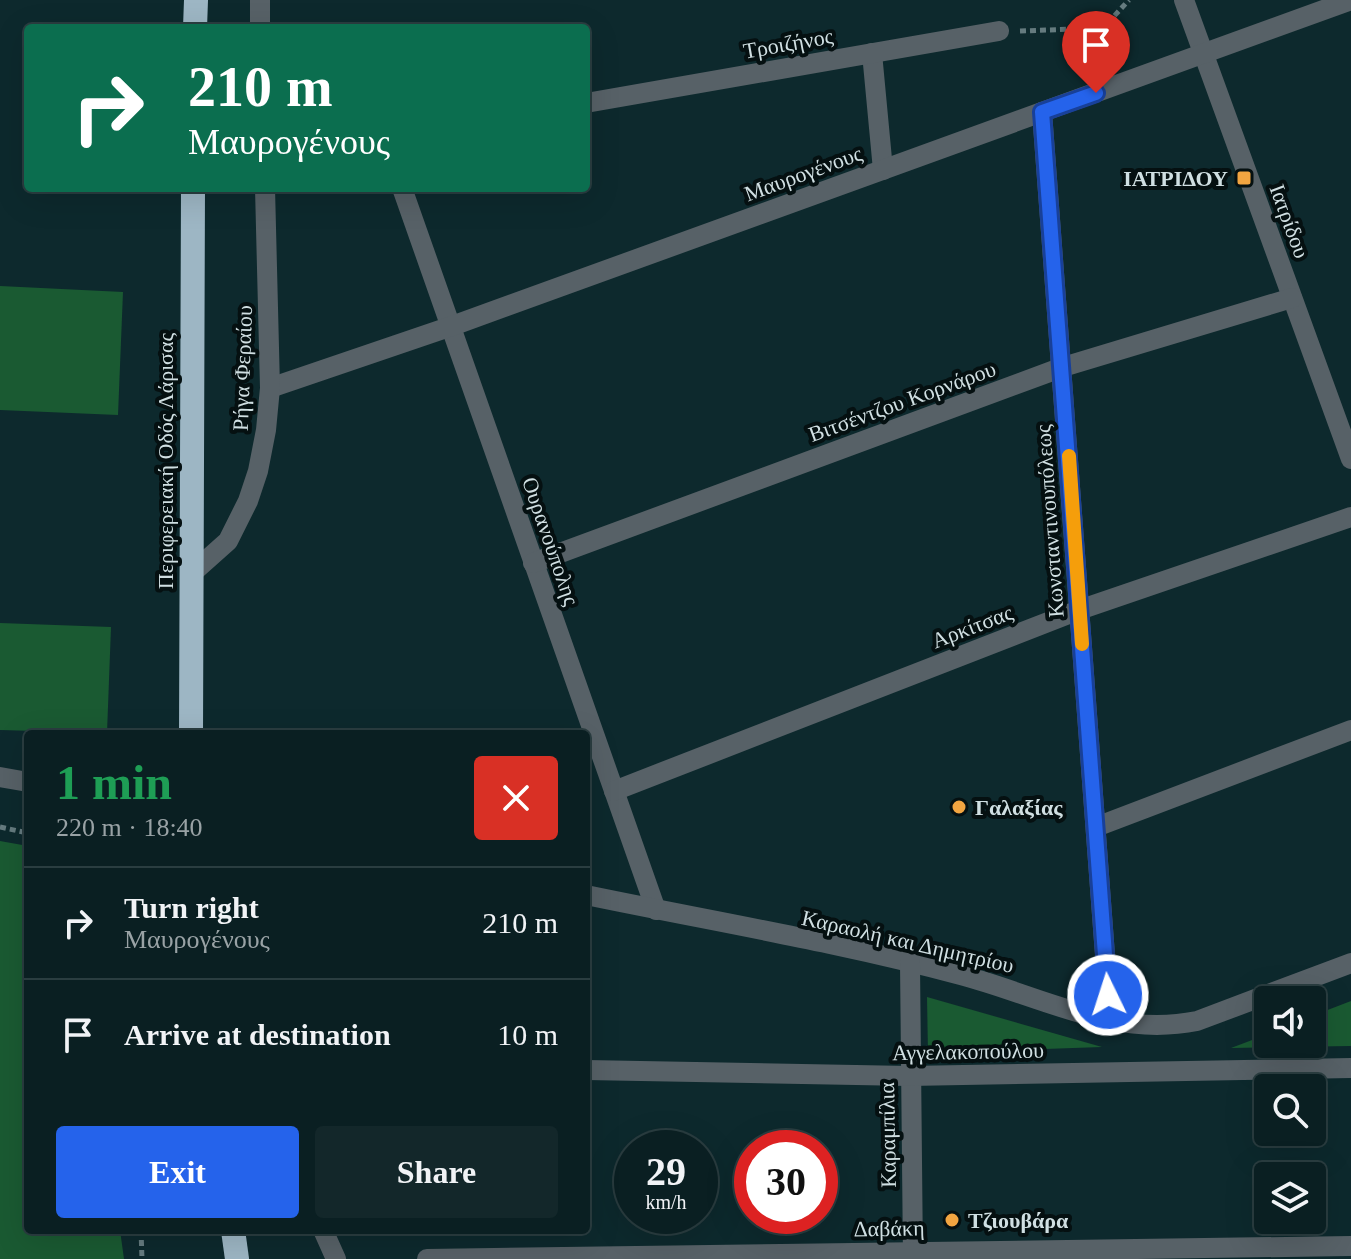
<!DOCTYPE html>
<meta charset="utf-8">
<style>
:root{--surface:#0a1f22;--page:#13272a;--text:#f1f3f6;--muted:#99a2a5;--line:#2a3d40;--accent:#2563eb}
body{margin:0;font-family:Georgia,serif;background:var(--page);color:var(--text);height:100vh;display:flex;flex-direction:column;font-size:30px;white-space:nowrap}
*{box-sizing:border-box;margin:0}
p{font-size:26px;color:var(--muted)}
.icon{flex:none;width:44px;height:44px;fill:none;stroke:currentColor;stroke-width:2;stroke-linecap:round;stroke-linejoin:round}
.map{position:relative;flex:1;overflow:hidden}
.drawer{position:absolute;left:24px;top:730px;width:566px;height:504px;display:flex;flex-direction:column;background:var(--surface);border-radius:8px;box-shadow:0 8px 32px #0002,0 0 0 2px var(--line)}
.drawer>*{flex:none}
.top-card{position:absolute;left:24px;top:24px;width:566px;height:168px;border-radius:8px;box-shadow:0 8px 32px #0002,0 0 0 2px var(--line);background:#0b6e4f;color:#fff;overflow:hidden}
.tools{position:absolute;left:1254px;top:986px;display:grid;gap:16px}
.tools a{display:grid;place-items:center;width:72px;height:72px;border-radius:8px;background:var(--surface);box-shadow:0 8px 32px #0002,0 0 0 2px var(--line);font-size:40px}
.speed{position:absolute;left:614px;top:1130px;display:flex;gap:16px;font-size:40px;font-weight:700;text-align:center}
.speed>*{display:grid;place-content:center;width:104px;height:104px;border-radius:50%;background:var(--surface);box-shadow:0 8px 32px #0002,0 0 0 2px var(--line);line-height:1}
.speed small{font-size:20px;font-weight:400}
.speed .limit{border:12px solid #d22;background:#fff;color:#111}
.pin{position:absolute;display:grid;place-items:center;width:68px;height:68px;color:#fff;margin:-82px -34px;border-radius:50% 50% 50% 0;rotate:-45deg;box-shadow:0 0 8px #0007}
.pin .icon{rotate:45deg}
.me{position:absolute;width:88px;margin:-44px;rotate:356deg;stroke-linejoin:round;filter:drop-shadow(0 0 6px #0008)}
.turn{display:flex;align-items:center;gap:28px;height:168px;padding:0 32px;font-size:36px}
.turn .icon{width:104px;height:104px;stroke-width:2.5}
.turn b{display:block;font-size:56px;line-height:68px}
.round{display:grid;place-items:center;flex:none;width:84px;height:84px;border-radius:8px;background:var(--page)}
.summary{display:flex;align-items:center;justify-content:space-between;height:136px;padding:0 32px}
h1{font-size:48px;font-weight:800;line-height:60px;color:#1e9e55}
.button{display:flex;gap:16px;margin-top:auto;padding:16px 32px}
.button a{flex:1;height:92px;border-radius:8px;background:var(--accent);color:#fff;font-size:32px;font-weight:800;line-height:92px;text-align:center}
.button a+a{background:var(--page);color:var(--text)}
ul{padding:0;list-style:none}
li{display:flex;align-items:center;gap:24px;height:112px;padding:0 32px;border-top:2px solid var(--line)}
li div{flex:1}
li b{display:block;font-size:30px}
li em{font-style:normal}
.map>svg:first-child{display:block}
.green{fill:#1a5a32}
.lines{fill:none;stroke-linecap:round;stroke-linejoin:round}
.path{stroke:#657b7f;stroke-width:5;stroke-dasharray:6 4;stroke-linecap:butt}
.minor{stroke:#576167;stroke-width:20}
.highway{stroke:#9db6c4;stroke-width:24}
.route-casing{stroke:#184099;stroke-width:20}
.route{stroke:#2563eb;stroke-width:14}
.slow{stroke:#f59e0b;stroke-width:14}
.poi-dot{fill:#f2a541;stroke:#051011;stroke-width:3}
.labels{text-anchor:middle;stroke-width:8;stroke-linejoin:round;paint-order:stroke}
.street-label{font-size:22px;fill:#d0dfe2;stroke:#051011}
.poi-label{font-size:22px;font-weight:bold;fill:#d0dfe2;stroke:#051011;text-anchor:start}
</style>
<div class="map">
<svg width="1351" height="1259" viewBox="0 0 1351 1259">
<rect width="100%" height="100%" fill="#0d292d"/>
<g class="green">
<path d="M0,286L123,292L118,415L0,410Z"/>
<path d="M0,623L111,627L107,733L0,730Z"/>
<path d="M0,841L28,846V1230H120L124,1259H0Z"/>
<path d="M927,997L1102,1047L928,1053Z"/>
<path d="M1351,1001V1046L1231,1048L1268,1034V1044H1312V1016Z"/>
</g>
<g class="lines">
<g class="path">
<path d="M1020,31L1103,28L1129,0"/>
<path d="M0,827L28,833"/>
<path d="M141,1230L142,1259"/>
</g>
<g class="minor">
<path d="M260,0V28"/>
<path d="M1184,0L1351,459"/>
<path d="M872,53L883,170"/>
<path d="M586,103L999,31"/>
<path d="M1042,112L1110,1022"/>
<path d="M402,188L656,910"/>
<path d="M270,388L452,326L1351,0"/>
<path d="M533,563L1063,367L1292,298"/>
<path d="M191,574L228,541L248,501L258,471L266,430L270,388L265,188"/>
<path d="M0,777L28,782"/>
<path d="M614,791L1079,610L1351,517"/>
<path d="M1096,827L1351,730"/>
<path d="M586,895C711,921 838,942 961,975C1041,996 1112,1038 1197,1021L1351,963"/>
<path d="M910,963L913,1259"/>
<path d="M586,1070L909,1076L1351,1068"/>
<path d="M323,1230L336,1259"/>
<path d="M427,1259L1351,1246"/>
</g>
<g class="highway">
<path d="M195,28L196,0"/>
<path d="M191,734L193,188"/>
<path d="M233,1230L237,1259"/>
</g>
</g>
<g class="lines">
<defs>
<path id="route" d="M1096,93L1042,112L1108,995"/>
</defs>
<use href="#route" class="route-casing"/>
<use href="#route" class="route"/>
<path class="slow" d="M1069,456L1082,644"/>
</g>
<g class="poi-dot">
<rect x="1236" y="170" width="16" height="16" rx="4"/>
<circle cx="959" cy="807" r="8"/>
<circle cx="952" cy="1220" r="8"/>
</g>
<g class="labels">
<g class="street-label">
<text transform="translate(788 43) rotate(-10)" y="8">Τρoιζήνος</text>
<text transform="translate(803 173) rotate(-20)" y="8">Μαυρογένους</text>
<text transform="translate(1290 221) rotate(70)" y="8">Ιατρίδου</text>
<text transform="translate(242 368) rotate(-88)" y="8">Ρήγα Φεραίου</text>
<text transform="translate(902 401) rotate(-20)" y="8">Βιτσέντζου Κορνάρου</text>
<text transform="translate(165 461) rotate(-90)" y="8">Περιφερειακή Οδός Λάρισας</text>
<text transform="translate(1049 521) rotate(-94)" y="8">Κωνσταντινουπόλεως</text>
<text transform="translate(551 541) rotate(71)" y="8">Ουρανούπολης</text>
<text transform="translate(972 626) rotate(-21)" y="8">Αρκίτσας</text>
<text transform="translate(908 941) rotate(13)" y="8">Καραολή και Δημητρίου</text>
<text transform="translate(968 1051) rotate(-1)" y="8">Αγγελακοπούλου</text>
<text transform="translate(887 1135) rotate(-91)" y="8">Καραμπίλια</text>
<text transform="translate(889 1228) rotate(-1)" y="8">Δαβάκη</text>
</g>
<g class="poi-label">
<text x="1228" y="186" text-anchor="end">ΙΑΤΡΙΔΟΥ</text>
<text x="975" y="815">Γαλαξίας</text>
<text x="968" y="1228">Τζιουβάρα</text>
</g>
</g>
</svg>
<div class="tools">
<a><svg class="icon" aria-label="sound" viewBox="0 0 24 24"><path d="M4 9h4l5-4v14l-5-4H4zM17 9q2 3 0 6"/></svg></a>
<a><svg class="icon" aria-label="search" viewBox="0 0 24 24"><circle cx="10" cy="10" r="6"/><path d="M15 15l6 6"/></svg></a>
<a><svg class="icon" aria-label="layers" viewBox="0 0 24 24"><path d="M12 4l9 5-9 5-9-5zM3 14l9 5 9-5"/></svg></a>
</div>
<div class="speed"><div>29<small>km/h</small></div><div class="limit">30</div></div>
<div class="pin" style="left:1096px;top:93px;background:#d93025"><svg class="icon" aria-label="arrive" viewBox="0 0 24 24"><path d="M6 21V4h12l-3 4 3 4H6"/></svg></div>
<svg class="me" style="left:1108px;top:995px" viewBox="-20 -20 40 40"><circle r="17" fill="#2563eb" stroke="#fff" stroke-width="3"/><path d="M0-11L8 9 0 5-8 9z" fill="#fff"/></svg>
<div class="top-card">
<div class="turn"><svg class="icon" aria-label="right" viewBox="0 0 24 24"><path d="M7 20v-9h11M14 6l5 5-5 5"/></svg><div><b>210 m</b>Μαυρογένους</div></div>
</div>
<section class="drawer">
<div class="summary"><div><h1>1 min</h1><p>220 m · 18:40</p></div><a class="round" style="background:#d93025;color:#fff"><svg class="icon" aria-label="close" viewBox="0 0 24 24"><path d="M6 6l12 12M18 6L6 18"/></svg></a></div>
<ul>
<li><svg class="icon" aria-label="right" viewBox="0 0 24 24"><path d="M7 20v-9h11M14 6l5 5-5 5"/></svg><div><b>Turn right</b><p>Μαυρογένους</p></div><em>210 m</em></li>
<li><svg class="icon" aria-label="arrive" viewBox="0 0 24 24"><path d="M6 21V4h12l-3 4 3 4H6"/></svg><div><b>Arrive at destination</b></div><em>10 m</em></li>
</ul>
<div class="button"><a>Exit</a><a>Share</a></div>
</section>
</div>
